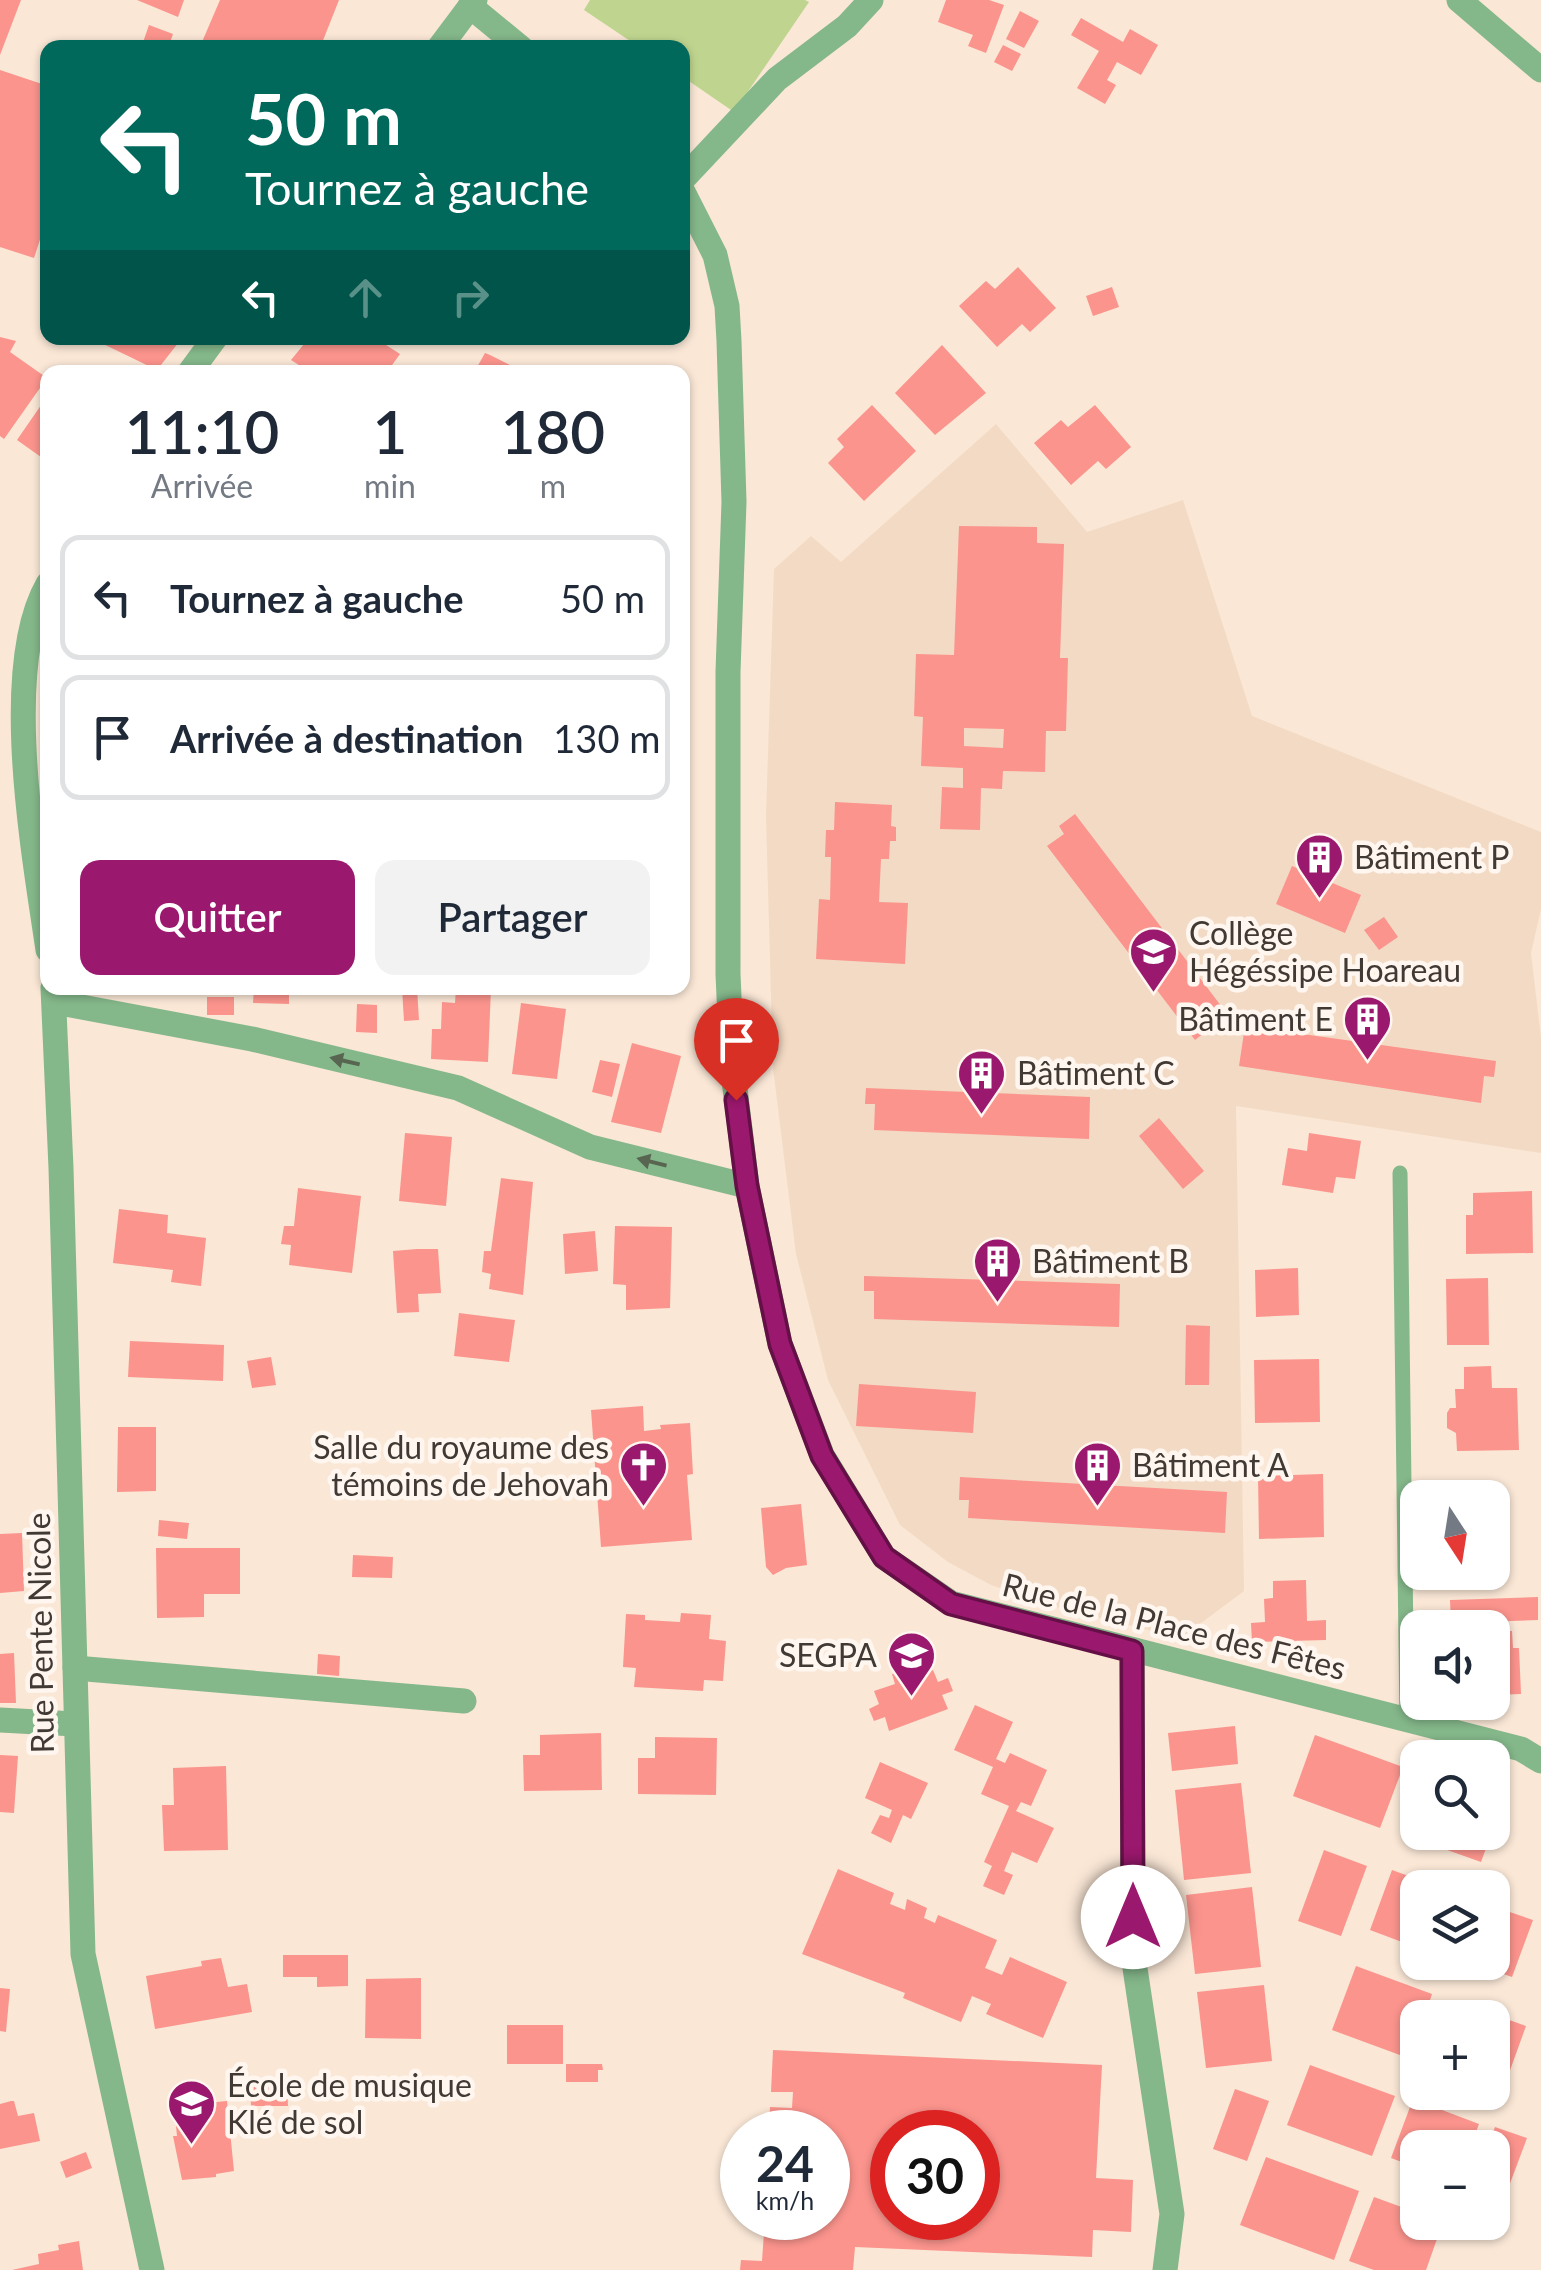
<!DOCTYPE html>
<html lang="fr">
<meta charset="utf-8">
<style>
:root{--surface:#fff;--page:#f2f2f3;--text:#1f2937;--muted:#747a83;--line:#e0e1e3;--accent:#9a186d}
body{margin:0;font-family:Lato,sans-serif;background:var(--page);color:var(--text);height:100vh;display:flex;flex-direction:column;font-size:38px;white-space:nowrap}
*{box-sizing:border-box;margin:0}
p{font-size:32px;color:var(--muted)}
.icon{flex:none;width:55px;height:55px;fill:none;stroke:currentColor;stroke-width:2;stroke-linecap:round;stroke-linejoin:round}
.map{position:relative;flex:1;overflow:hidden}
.sheet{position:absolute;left:40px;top:365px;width:650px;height:630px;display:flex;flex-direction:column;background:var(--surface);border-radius:20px;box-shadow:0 2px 8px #0004}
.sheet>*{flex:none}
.banner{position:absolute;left:40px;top:40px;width:650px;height:305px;border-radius:20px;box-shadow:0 2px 8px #0004;background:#00695c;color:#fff;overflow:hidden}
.needle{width:65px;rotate:168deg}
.controls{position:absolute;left:1400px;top:1480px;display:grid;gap:20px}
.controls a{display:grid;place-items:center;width:110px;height:110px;border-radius:20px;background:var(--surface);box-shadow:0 2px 8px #0004;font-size:50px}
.speed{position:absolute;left:720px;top:2110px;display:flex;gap:20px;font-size:50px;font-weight:700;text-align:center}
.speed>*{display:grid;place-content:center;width:130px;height:130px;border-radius:50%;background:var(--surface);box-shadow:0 2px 8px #0004;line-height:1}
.speed small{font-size:25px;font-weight:400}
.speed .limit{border:15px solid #d22;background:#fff;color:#111}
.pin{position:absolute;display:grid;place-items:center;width:85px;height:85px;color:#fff;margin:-102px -42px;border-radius:50% 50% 50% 0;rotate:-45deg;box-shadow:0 0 10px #0007}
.pin .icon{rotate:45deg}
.me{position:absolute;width:110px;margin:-55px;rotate:0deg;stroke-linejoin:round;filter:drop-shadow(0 0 8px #0008)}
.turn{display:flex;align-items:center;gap:35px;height:210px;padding:0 40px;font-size:45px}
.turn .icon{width:130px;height:130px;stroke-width:2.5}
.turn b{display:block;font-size:70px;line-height:85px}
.lanes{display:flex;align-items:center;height:95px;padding:0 40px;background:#0003;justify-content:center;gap:50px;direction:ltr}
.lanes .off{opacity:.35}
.eta{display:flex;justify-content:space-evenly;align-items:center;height:170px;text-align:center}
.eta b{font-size:60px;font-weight:600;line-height:70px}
.cta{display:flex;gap:20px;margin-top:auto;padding:20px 40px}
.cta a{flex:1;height:115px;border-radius:20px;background:var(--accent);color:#fff;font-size:40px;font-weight:600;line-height:115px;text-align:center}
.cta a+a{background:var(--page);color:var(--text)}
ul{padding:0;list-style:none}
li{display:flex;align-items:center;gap:30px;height:125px;margin:0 20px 15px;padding:0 20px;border:5px solid var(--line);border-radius:20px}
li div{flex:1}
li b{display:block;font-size:38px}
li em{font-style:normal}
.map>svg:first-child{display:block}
.built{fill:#f3dac4}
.green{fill:#bfd58f}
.building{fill:#fb948d;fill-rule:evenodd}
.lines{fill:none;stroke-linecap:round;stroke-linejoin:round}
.service{stroke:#84b78a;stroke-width:15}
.minor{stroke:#84b78a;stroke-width:25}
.oneway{fill:#586551}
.route-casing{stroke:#641047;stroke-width:25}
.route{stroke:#9a186d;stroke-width:18}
.labels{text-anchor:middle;stroke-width:9;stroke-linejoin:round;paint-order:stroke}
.poi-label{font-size:32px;fill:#413933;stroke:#fef6ef;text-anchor:start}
.street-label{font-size:32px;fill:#413933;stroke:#fef6ef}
</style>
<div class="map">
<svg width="1541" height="2270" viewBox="0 0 1541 2270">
<rect width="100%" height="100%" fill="#fae7d6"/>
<path class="built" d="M996,424L1087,532L1183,500L1252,716L1541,832V909L1531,953L1541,1038V1153L1236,1106L1244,1591L1181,1638L1060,1608L991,1585L948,1562L900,1525L828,1380L796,1254L773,1068L766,816L774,569L811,536L841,562Z"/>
<path class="green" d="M590,0H805L809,2L734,112L683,77L682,48L639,47L584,10Z"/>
<g class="building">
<path d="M0,0H21L0,55Z"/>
<path d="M137,0H184L178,17Z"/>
<path d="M220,0H339L320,48H215L202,42Z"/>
<path d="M946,0H989L1004,5L986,53L968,46L973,35L938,22Z"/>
<path d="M1020,11L1039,21L1024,48L1006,39Z"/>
<path d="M1081,18L1123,42L1130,29L1158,45L1141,75L1117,62L1107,80L1116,85L1105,104L1077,88L1099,51L1071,35Z"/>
<path d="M149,25L173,34L168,48H141Z"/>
<path d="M1003,45L1021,54L1012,71L994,62Z"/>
<path d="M0,70L48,86V215L34,258L0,247Z"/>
<path d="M1018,267L1056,308L1030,332L1022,324L997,347L959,306L986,281L995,289Z"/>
<path d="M1112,287L1119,307L1093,316L1086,296Z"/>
<path d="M0,337L16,341L10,352L47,378L4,439L0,436Z"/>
<path d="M99,338H182L157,370L97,341Z"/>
<path d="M309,338H387L383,343L400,354L387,372H310L291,360Z"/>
<path d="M942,345L986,393L935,435L895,393Z"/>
<path d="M485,353L490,355L524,372H465L469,365L476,369Z"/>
<path d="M48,395V462L17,440Z"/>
<path d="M872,405L916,451L864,501L828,463L844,447L837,439Z"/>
<path d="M1095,405L1131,447L1106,469L1098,461L1071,485L1034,443L1061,420L1068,427Z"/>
<path d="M959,526L1037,527V543L1064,544L1060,658H1068L1066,731H1046L1045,772L1003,771L1002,789L981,788L980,830L940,829L942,787L963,788V768L921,766L923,717L914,716L916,654L954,655ZM964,728L1004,729L1003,748L964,746Z"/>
<path d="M835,802L892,805L891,826L896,827V841H890L889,859H881L879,902L908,903L905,964L816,959L819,899L830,900L831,857H825L826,830H834Z"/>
<path d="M1075,814L1228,1015L1195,1040L1047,846L1064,834L1059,826Z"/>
<path d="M1292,866L1361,895L1345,933L1276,904Z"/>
<path d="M1384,917L1398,937L1379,950L1364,930Z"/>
<path d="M254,988H289V1004L253,1003Z"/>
<path d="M402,988H417L419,1020L404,1021Z"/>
<path d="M456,988H491L488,1062L431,1059L432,1029H441L442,1002L455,1003Z"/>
<rect x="207" y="997" width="27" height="18"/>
<path d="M521,1003L566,1009L557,1079L512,1074Z"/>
<path d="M357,1004L377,1005V1033L356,1032Z"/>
<path d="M1245,1026L1496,1061L1494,1077L1484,1076L1481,1103L1239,1066Z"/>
<path d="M632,1043L681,1056L661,1133L611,1122Z"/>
<path d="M600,1060L620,1064L612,1097L592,1092Z"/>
<path d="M866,1088L1090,1097L1089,1139L874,1130L875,1104H865Z"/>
<path d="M1159,1118L1204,1171L1183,1189L1139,1136Z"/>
<path d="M405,1133L452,1137L446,1206L399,1201Z"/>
<path d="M1309,1133L1361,1141L1355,1179L1336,1177L1333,1193L1282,1185L1288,1148L1307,1151Z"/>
<path d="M501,1178L533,1182L523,1295L489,1289L491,1274L482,1272L484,1251H491Z"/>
<path d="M298,1188L361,1196L352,1273L289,1265L291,1245L281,1244L284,1226H294Z"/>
<path d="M1532,1191L1533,1253L1466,1254V1215H1473V1193Z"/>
<path d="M119,1209L168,1215L167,1233L206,1238L201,1286L171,1282L173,1270L113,1263Z"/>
<path d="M615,1226L672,1227L670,1308L626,1310V1285L613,1284Z"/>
<path d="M595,1231L598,1271L565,1274L563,1234Z"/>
<path d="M417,1249H438L441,1293L418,1294L419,1312L397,1313L393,1251Z"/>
<path d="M1298,1268L1299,1315L1256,1317L1255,1270Z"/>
<path d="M864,1276L1120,1284L1119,1327L874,1319V1291H864Z"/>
<path d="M1488,1278L1489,1345H1447L1446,1279Z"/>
<path d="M459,1313L515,1320L509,1362L454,1356Z"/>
<path d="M1186,1325L1210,1326L1209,1385H1185Z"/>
<path d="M130,1341L224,1345L223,1381L128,1377Z"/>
<path d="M271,1357L276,1385L252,1388L247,1361Z"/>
<path d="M1319,1359L1320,1422L1255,1423L1254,1360Z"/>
<path d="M1491,1366L1492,1388H1517L1519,1450L1457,1451L1456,1433L1447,1428V1413L1450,1408H1456L1455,1389H1464V1367Z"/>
<path d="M859,1384L976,1392L973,1433L856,1426Z"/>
<path d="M643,1406L644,1431L661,1429L660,1425L690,1423L693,1474L687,1475L692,1540L601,1547L591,1410Z"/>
<path d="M118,1427H156V1491L117,1492Z"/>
<path d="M1323,1474L1324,1537L1259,1539L1258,1476Z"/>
<path d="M960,1477L1227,1492L1225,1533L968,1518L969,1500H959Z"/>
<path d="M801,1504L807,1565L786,1568L773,1575L766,1567L761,1508Z"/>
<path d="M159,1520L189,1523L187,1539L158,1536Z"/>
<path d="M1492,1525H1504L1506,1578L1450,1581L1449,1572H1492Z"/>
<path d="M22,1533L24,1591L0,1593V1534Z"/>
<path d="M156,1548H240V1594H204V1617L157,1618Z"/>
<path d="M353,1555L393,1557L392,1578L352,1577Z"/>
<path d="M1306,1580L1307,1621L1326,1620V1640L1252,1642L1251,1623L1265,1622L1264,1599L1273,1598V1581Z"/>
<path d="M1538,1597V1620L1451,1623L1450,1600Z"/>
<path d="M681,1613L711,1615L709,1639L726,1641L723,1681L704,1680L703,1691L634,1687L636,1668L623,1667L626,1614L645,1615V1620L680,1622Z"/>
<path d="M1492,1631H1512L1513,1648H1519L1521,1694L1492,1695Z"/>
<path d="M14,1653L16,1703H0V1654Z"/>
<path d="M318,1654L340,1656L339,1676L317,1674Z"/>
<path d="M910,1667L913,1677L933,1670L938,1682L948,1678L953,1691L942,1695L948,1709L889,1731L885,1717L874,1721L869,1709L879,1704L874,1691L895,1684L892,1674Z"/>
<path d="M975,1705L1013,1722L996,1759L1005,1763L1010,1753L1047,1770L1031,1806L1021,1802L1016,1811L1054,1828L1037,1863L1012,1852L1004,1871L1013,1875L1004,1895L983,1886L992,1866L984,1862L1009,1806L981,1794L993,1767L954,1750Z"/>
<path d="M1235,1726L1238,1764L1172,1771L1168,1733Z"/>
<path d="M601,1733L602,1790L524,1791L523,1755H540V1735Z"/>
<path d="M1315,1735L1403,1767L1380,1828L1293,1796Z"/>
<path d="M655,1737L717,1738L716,1795L638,1794V1758H655Z"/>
<path d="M0,1755L18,1756L14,1813L0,1812Z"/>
<path d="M880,1762L928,1783L911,1819L903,1815L891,1843L871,1833L880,1815L889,1818L892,1810L865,1798Z"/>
<path d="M226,1766L228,1850L164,1851L162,1805H174L173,1768Z"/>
<path d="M1241,1783L1251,1873L1184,1880L1175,1790Z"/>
<path d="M1492,1791L1506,1795L1493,1831L1492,1830Z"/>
<path d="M1417,1802L1418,1832H1492L1481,1862L1405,1835Z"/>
<path d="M1324,1850L1367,1866L1341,1936L1298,1921Z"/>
<path d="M838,1869L894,1893L890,1904L905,1910L907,1899L927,1908L924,1918L935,1923L938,1915L997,1940L985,1968L1002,1975L1010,1957L1067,1982L1043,2038L986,2014L991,2004L972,1996L961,2022L903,1998L905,1993L802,1954Z"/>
<path d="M1392,1870L1439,1887L1418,1888V1948L1370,1930Z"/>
<path d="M1252,1887L1261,1967L1195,1974L1186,1895Z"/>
<path d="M1492,1906L1533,1920L1512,1977L1472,1963L1492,1962Z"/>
<path d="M283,1955H348V1986L317,1987V1977H283Z"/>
<path d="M221,1958L228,1987L247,1984L252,2012L155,2029L146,1976L202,1966L201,1961Z"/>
<path d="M1356,1966L1432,1994L1424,2018H1418V2034L1408,2058L1332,2030Z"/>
<path d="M421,1978V2039L365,2038L366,1979Z"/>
<path d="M1264,1985L1272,2061L1206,2068L1197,1992Z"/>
<path d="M0,1988L10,1989L6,2032L0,2031Z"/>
<path d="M1456,2001L1526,2026L1504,2087L1492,2083V2018H1450Z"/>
<rect x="507" y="2025" width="56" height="39"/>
<path d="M773,2050L1102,2065L1096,2178L1133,2180L1131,2232L1093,2230L1092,2257L855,2247L853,2270H740L741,2260L762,2261L765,2218H828V2132H769L770,2107L792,2108L793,2092H771ZM892,2132H978V2218H892Z"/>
<path d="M566,2064H602L603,2070H598V2082H566Z"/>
<path d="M1310,2065L1395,2096L1372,2156L1287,2125Z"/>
<path d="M250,2085H287L288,2106H251Z"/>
<path d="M1235,2089L1269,2101L1247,2161L1213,2149Z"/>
<path d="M1413,2099L1479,2124L1470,2148H1418V2168L1391,2158Z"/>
<path d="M11,2101H14L18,2116L34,2113L40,2141L0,2149V2104Z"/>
<path d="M227,2101L234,2171L216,2174V2177L182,2180L173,2136H177L174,2106Z"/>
<path d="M1495,2127L1527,2138L1503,2202L1492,2198V2148H1487Z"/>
<path d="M86,2152L92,2168L66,2178L60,2162Z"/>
<path d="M1266,2157L1359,2191L1334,2260L1240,2225Z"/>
<path d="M1374,2197L1418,2213V2222H1443L1426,2270H1374L1349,2261Z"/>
<path d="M79,2241L83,2270H12L39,2264L38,2254L59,2250L58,2245Z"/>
</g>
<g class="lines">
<path class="service" d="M1400,1173L1407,1720"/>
<g class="minor">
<path d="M1459,0L1541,70"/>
<path d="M470,6L521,48"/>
<path d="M439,48L475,0"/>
<path d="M682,180L777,79L847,26L871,0"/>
<path d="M682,190L715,255L727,306L729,341L734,502L728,672V974L732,1064L747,1186L780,1344L822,1455L884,1557L951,1603L1521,1749L1541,1761"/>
<path d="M190,372L215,338"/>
<path d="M48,584C0,667 34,854 48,950"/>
<path d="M53,988L61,1168L83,1954L152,2270"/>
<path d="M55,1002L252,1039L458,1088L590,1147L747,1186"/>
<path d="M1132,1651L1133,1955L1172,2214L1165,2270"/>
<path d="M75,1668L464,1701"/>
<path d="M0,1720L75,1724"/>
</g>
</g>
<defs><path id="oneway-solid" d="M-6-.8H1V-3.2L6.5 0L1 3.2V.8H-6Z" transform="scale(2.5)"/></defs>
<g class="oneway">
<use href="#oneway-solid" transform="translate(345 1061) rotate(-167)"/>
<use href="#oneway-solid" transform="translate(652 1162) rotate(-166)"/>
</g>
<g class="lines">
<defs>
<path id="route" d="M736,1100L747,1186L780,1344L822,1456L884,1557L951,1604L1132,1651L1133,1917"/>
</defs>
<use href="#route" class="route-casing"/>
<use href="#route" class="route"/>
</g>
<defs>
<symbol id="building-pin" viewBox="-11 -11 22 30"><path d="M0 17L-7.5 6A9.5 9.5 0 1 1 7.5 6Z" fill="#9a186d" stroke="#fef6ef"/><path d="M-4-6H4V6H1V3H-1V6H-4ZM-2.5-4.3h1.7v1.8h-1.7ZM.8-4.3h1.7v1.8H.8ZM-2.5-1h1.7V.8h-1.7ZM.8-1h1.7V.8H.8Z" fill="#fff"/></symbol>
<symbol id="school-pin" viewBox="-11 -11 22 30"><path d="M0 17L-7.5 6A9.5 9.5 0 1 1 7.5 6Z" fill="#9a186d" stroke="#fef6ef"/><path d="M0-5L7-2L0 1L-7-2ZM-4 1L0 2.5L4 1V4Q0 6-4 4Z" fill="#fff"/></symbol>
<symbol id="church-pin" viewBox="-11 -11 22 30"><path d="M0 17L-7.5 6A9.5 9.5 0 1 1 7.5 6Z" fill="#9a186d" stroke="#fef6ef"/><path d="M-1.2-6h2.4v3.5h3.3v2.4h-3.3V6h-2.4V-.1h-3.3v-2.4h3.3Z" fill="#fff"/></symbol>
</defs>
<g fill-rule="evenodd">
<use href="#building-pin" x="1292" y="830" width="55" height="75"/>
<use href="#school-pin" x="1126" y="924" width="55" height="75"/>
<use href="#building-pin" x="1340" y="992" width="55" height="75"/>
<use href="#building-pin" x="954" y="1046" width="55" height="75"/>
<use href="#building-pin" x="970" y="1234" width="55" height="75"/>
<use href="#church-pin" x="616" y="1438" width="55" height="75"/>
<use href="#building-pin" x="1070" y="1438" width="55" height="75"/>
<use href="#school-pin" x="884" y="1628" width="55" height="75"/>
<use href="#school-pin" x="164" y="2076" width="55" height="75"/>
</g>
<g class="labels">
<g class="poi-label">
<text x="1354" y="869">Bâtiment P</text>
<text x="1189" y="945">Collège<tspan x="1189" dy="37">Hégéssipe Hoareau</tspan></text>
<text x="1333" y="1031" text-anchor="end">Bâtiment E</text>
<text x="1017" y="1085">Bâtiment C</text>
<text x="1032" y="1273">Bâtiment B</text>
<text x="609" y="1459" text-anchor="end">Salle du royaume des<tspan x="609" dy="37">témoins de Jehovah</tspan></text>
<text x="1132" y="1477">Bâtiment A</text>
<text x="877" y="1667" text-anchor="end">SEGPA</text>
<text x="227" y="2097">École de musique<tspan x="227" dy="37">Klé de sol</tspan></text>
</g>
<g class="street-label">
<text transform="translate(1174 1627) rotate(14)" y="11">Rue de la Place des Fêtes</text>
<text transform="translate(41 1633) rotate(-91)" y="11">Rue Pente Nicole</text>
</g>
</g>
</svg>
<div class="controls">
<a><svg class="needle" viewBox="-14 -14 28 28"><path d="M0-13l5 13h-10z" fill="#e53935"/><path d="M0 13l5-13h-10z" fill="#747a83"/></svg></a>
<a><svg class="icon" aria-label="sound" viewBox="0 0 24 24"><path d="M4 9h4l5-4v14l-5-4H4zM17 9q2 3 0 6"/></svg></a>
<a><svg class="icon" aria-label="search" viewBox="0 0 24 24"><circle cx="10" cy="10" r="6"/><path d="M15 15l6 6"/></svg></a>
<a><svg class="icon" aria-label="layers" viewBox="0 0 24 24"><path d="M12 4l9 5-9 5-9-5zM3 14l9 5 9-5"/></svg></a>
<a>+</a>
<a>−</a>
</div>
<div class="speed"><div>24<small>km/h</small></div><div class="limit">30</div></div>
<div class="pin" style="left:736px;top:1100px;background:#d93025"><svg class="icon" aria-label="arrive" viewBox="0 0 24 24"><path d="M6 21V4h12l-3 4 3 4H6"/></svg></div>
<svg class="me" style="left:1133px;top:1917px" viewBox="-20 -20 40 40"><circle r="19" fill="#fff"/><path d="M0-13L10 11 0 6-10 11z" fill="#9a186d"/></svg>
<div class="banner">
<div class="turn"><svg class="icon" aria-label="left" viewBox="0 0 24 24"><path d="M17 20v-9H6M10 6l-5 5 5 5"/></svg><div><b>50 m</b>Tournez à gauche</div></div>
<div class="lanes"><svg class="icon" aria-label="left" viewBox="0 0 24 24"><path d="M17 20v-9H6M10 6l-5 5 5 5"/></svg><svg class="icon off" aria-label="ahead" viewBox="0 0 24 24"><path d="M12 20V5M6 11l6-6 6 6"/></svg><svg class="icon off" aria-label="right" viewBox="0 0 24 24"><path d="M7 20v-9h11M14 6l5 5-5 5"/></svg></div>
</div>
<section class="sheet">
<div class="eta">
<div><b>11:10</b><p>Arrivée</p></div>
<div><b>1</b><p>min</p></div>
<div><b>180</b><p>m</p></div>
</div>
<ul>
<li><svg class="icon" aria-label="left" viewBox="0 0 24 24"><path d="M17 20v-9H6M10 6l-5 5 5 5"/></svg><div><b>Tournez à gauche</b></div><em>50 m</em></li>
<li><svg class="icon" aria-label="arrive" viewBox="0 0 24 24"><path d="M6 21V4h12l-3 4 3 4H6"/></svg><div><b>Arrivée à destination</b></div><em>130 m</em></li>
</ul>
<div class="cta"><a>Quitter</a><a>Partager</a></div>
</section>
</div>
